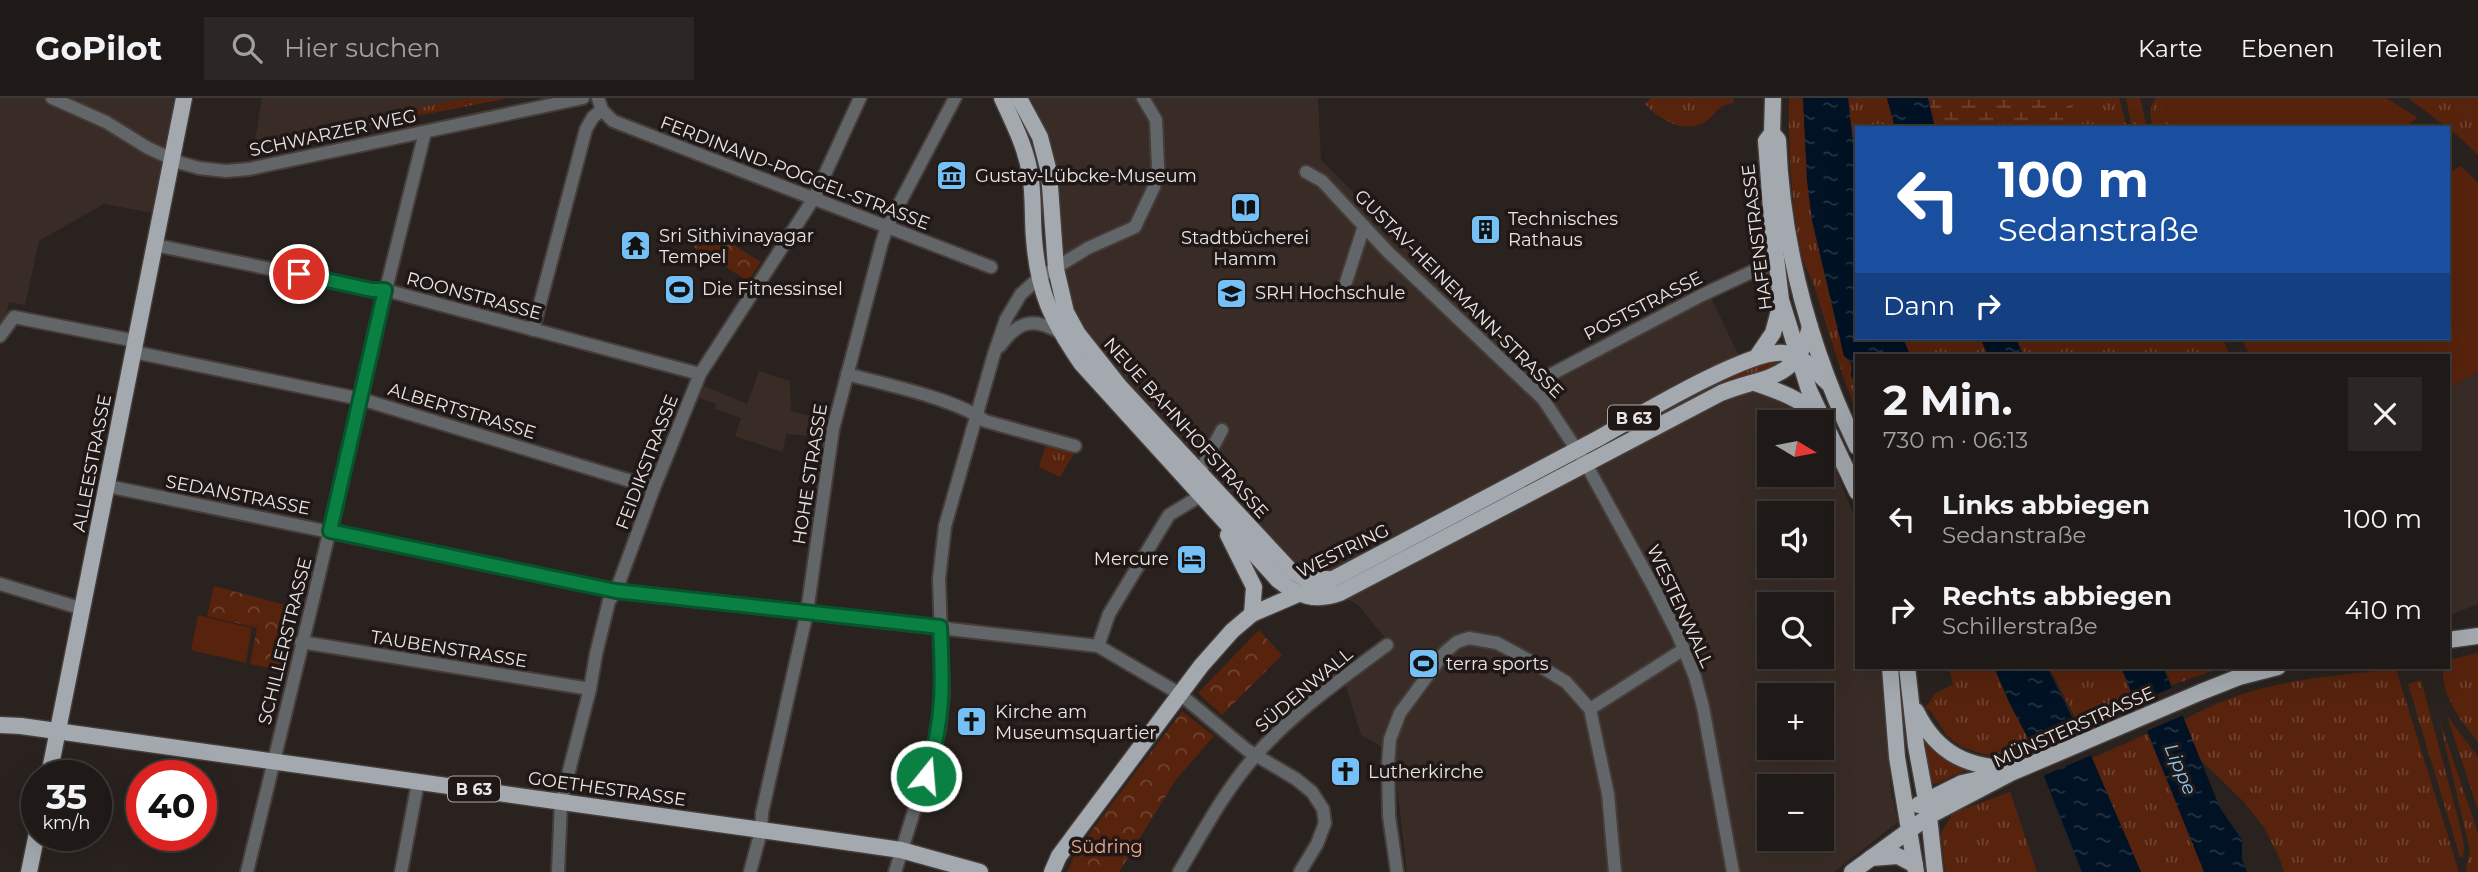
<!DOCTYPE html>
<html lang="de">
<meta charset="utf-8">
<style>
:root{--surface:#1f1a17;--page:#2c2724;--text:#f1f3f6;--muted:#a1a1a1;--line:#3c3836}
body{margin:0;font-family:Montserrat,sans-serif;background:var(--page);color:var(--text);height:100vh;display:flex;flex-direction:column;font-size:26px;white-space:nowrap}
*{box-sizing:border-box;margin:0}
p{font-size:23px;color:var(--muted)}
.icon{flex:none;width:38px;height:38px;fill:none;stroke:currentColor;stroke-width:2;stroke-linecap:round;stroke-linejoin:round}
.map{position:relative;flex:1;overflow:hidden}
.details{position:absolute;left:1855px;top:256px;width:595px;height:315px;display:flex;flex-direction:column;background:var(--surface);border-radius:0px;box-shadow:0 7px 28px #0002,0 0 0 2px var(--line)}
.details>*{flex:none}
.banner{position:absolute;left:1855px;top:28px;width:595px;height:214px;border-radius:0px;box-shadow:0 7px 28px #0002,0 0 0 2px var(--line);background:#1a4fa0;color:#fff;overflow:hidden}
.needle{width:46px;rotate:100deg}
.buttons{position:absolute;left:1757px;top:312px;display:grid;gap:14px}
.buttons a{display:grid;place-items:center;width:77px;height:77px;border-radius:0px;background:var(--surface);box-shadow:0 7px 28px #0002,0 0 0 2px var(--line);font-size:35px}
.speed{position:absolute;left:21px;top:662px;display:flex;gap:14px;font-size:35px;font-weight:700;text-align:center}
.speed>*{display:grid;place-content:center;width:91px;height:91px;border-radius:50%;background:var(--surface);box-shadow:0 7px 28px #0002,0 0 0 2px var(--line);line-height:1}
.speed small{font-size:18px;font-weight:400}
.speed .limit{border:10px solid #d22;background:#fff;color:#111}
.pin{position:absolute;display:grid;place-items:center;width:60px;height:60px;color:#fff;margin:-30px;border:4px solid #fff;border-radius:50%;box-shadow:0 2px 7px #0007}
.me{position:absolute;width:77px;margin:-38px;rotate:17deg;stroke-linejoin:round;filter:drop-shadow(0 0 5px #0008)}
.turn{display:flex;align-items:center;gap:24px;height:147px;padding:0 28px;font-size:32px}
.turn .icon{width:91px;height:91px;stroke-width:2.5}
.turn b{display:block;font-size:49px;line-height:60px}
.then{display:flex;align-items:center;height:66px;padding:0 28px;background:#0003;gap:14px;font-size:26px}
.round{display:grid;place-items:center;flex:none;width:74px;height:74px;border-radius:0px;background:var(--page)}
.summary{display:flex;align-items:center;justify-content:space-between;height:119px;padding:0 28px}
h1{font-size:42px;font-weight:700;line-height:52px}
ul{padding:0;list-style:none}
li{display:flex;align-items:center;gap:21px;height:91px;padding:0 28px}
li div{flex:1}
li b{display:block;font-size:26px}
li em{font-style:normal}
header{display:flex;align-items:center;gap:42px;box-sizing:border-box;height:98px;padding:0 35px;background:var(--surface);border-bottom:2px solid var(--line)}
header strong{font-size:33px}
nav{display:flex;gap:38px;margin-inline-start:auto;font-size:24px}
.search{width:490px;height:63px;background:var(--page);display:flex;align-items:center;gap:18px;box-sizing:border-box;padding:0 24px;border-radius:0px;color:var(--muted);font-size:26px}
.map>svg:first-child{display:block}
.built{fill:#392c27;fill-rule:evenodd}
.grass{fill:url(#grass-tufts)}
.forest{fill:url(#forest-firs)}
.wetland{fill:url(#wetland-marsh)}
.park{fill:url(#park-crowns)}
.pitch{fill:#57230d}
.water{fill:url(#water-ripples)}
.pier{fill:#29221f}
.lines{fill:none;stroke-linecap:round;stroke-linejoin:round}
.minor-casing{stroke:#443d3a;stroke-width:16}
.major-casing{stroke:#443d3a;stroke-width:19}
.minor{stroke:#636669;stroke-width:12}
.major{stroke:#a3a9ae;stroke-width:16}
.route-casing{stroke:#07532c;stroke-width:18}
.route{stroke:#0b8043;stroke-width:12}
.labels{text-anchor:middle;stroke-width:7;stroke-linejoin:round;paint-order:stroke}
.shield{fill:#1f1816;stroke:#ada8a6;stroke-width:2}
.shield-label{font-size:16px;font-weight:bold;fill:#eae5e3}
.street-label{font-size:18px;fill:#eae5e3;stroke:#1f1816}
.poi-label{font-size:18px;fill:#eae5e3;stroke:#1f1816;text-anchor:start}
.park-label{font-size:18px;fill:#f2ab90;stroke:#1f1816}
.water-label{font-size:19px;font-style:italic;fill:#87c6f5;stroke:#1f1816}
</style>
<header>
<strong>GoPilot</strong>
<div class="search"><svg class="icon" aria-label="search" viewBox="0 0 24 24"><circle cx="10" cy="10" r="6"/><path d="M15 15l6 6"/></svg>Hier suchen</div>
<nav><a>Karte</a><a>Ebenen</a><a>Teilen</a></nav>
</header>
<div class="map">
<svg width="2478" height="774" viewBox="0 0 2478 774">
<defs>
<pattern id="grass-tufts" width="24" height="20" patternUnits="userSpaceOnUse" patternTransform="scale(1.75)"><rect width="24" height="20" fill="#57230d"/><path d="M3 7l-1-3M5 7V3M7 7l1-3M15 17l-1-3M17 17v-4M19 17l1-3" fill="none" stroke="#6f4330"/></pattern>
<pattern id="forest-firs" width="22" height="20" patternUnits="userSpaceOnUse" patternTransform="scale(1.75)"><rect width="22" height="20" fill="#57230d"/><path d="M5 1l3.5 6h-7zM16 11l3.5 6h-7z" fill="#6f4330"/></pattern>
<pattern id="wetland-marsh" width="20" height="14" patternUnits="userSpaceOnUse" patternTransform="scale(1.75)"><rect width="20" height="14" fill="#57230d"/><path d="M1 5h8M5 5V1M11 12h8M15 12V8" fill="none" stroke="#6f4330"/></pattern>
<pattern id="park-crowns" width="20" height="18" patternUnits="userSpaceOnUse" patternTransform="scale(1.75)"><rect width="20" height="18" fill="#57230d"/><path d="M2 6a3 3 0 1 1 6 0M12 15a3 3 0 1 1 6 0" fill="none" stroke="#6f4330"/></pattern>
<pattern id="water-ripples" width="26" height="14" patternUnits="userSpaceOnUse" patternTransform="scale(1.75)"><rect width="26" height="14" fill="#001224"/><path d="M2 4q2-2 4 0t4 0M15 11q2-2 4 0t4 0" fill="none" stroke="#253444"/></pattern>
</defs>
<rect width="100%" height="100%" fill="#29221f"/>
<g class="built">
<path d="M0,0H174L153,115L104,106L39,143L25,207L9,204L0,249Z"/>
<path d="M262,0H469L255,43Z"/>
<path d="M1023,0H1318L1321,62L1543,285L1711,200L1757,295L1790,306L1809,318L1813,324H1769V376H1822V339L1828,349L1857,427V569H1882L1891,693L1898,724L1834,774H1407L1393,655L1361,637L1345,585L1391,547L1358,507L1301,474L1131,294L1086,232L1062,188L1060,111L1047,45ZM1769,415H1822V467H1769ZM1769,506H1822V558H1769ZM1769,597H1822V649H1769ZM1769,688H1822V740H1769Z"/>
<path d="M759,273L790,283L791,313L825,322L821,339L786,336L783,354L735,338L741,320L715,311L716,306L699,300L704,288L747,306Z"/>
<path d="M2478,275V506L2448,518V292L2469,278Z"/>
</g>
<g class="grass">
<path d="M469,0H509L268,47L266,40Z"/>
<path d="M1651,0H1734V5C1715,6 1715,21 1701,26C1681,35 1658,20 1645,6Z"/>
<path d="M1789,0H1803L1807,82L1812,123L1844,258C1852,264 1854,267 1851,277L1857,289V315C1841,275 1829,235 1816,194C1812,180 1804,169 1801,154C1791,104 1788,51 1789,0Z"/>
<path d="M1848,0H1887L1895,30H1857V83Z"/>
<path d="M1928,0H2119L2127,30H1935Z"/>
<path d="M2126,0H2140L2147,30H2132Z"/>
<path d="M2156,0H2175L2165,6L2171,30H2153C2150,20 2149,8 2156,0Z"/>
<path d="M2408,0H2478V57L2456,36Z"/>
<path d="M1903,240H1980L1988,257H1910Z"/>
<path d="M2016,240H2222L2230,257H2023Z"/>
<path d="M1777,260L1779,271L1689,304C1715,284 1746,270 1777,260Z"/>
<path d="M1046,346L1075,354L1060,379L1039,369Z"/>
<path d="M2478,555V644C2461,622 2441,599 2443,569H2448V562Z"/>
<path d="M1949,569H1994L2009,604L2032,648L1994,659L1980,655L1962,649L1947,638L1930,612L1924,611L1935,596L1953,586Z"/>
<path d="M2049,569H2121L2136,604L2079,627Z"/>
<path d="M2396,571L2459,774H2284L2279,759L2264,729L2242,702L2200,661L2184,622C2256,581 2317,580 2396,571Z"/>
<path d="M2421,582L2461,732L2464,748L2463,759H2460L2408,586Z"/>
<path d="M2447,618L2478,659V712Z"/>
<path d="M2439,621L2478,735V774H2467L2466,771L2470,752Z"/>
<path d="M1919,632L1945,660L1968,671L1936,686L1929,684Z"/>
<path d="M2149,635L2200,761L2204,774H2141L2092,660Z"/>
<path d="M2010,694L2037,774H1945L1941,735L1953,715Z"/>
</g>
<path class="forest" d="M2164,569H2223L2172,587Z"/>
<path class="wetland" d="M1928,0H2066L2077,16L2082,30H2028C2014,20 1955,30 1935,30Z"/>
<g class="park">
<path d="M705,129L761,164L748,183L694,149Z"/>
<path d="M214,488L297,510L283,573L250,566L257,530L207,518Z"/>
<path d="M1259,532L1282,557L1222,617L1198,595Z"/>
<path d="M1182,613L1214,638L1175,683L1119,774H1067L1075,756L1087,739Z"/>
</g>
<g class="pitch">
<path d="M2175,0H2386L2418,20L2402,30H2171L2165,5Z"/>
<path d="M2461,68L2478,85V275L2469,278L2448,292V257H2250L2241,240H2448V75Z"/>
<path d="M198,517L252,530L246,565L191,552Z"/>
</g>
<g class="water">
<path d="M1803,0H1848L1857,83V240H1903L1910,257H1857V289L1851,277C1853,268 1852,264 1844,258L1812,122L1807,82Z"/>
<path d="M1887,0H1928L1935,30H1895Z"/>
<path d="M1980,240H2016L2023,257H1988Z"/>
<path d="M1994,569H2047L2092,660L2141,774H2082L2032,648L2009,604Z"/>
<path d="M2121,569H2163L2220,710L2242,742V761L2247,774H2204Z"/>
</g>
<g class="pier">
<path d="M2176,588L2186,616L2145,634L2133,606Z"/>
<path d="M2081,629L2094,656L2041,679L2030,651Z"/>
</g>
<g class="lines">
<defs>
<g id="minor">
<path d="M52,0L106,24L148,50L181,65L199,70L226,73L249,71L583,0"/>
<path d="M598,0L602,12L613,23L991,169"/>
<path d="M1306,74L1322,83L1388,154L1543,301L1586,366L1654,490L1678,537L1695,579L1703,609L1733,774"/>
<path d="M155,147L372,192H385L700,276"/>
<path d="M1346,184L1364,128"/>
<path d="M533,232L586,31L593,19L602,12"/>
<path d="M0,238L14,219L136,243"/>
<path d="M1000,248C1018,223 1033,219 1059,234"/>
<path d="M134,254L361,301L654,390"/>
<path d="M847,276C883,286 957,301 985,323L1075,348"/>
<path d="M1529,288L1702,197L1760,170L1776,165"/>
<path d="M1200,373L1222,332"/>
<path d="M107,388L616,493L1098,548L1180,596L1247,652L1296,681L1312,694L1323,711L1325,725L1317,746L1300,774"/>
<path d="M0,486L83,511"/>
<path d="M301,544L590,591"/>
<path d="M1098,548L1109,516L1169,417L1200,398"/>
<path d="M1590,611L1684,551"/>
<path d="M247,774C285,616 324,459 361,301L362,288L425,34"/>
<path d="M401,774L418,684"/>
<path d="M558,774L561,704L590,591L596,556L609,503L616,493L654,390L700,276L814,100L860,0"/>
<path d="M750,774L761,733L762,715L807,514L833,331L882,144L887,129L955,0"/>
<path d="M895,774L939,633L943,596L939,481L945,428L994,256L1006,221L1021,196L1039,180L1088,150L1135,129L1154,89L1158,69L1156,22L1143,0"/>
<path d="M1179,774C1203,734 1225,692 1256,657C1294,614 1341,581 1387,547"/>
<path d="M1397,774L1389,718L1388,667L1390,641L1400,615L1445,554L1457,544L1469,540L1497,545L1538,567L1566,584L1590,611L1608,696L1615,774"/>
</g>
<g id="major">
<path d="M1002,0C1013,25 1026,49 1030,76C1034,97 1032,119 1034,140C1038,194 1051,221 1081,265L1278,482C1298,498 1315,504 1340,495L1721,295C1766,277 1796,284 1810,229"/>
<path d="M1019,0L1040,39L1049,74L1056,171L1066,214L1078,236L1120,289L1290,472L1306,481H1328"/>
<path d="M1773,0L1772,35L1766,43L1767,56L1772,125L1781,202L1809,292L1857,394"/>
<path d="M1772,35L1778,42C1782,149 1811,253 1857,349"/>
<path d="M1758,257L1773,235L1781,205"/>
<path d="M1755,285C1778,293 1799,300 1817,317"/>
<path d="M1228,437L1254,489L1252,516"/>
<path d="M2448,542L2478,538"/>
<path d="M1890,569L1897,659L1916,774"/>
<path d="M1907,569L1916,648L1929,718L1935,774"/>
<path d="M1916,613C1938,658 1970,670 2017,671"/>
<path d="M0,627L21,628L832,742L901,752L980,774"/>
<path d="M49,677L184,0"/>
<path d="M1918,707L1962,685L2002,676"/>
<path d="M1871,760L1898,758L1915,767"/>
<path d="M29,774L37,735"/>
<path d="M1052,774L1059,758L1079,731L1201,568L1232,533L1252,516L1331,482L1599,340C1633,321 1750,250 1784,255C1803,257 1815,273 1828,285"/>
<path d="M1852,774L1929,718L2011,675L2201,594L2239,579L2278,569"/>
</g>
</defs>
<use href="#minor" class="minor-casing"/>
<use href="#major" class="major-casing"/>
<use href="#minor" class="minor"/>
<use href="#major" class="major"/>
</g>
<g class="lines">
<defs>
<path id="route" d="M299,176L372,192H385L330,433L616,493L940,529C943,585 944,624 926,678"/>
</defs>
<use href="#route" class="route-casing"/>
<use href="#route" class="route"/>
</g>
<defs>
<symbol id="museum-square" viewBox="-11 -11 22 22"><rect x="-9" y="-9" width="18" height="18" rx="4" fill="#75c0f6" stroke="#1f1816"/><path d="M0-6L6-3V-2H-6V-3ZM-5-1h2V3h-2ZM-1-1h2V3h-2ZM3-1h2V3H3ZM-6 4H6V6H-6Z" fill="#111"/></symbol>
<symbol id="library-square" viewBox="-11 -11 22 22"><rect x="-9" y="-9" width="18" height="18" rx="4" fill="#75c0f6" stroke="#1f1816"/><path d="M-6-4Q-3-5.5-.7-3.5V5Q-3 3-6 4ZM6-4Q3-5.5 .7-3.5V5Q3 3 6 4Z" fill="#111"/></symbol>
<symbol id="building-square" viewBox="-11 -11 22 22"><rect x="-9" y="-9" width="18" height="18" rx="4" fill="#75c0f6" stroke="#1f1816"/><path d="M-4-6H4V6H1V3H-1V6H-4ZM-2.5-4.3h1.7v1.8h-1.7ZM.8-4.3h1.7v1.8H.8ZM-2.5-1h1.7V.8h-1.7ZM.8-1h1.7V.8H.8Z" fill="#111"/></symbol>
<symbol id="temple-square" viewBox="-11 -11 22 22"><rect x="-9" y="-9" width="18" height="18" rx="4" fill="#75c0f6" stroke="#1f1816"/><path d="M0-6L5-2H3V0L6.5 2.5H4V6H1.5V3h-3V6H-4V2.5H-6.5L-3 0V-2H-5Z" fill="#111"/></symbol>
<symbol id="stadium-square" viewBox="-11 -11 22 22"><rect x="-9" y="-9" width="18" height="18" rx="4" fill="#75c0f6" stroke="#1f1816"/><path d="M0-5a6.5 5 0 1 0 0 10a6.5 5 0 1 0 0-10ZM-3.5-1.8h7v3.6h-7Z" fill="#111"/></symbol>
<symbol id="university-square" viewBox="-11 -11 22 22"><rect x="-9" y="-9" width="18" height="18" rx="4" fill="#75c0f6" stroke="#1f1816"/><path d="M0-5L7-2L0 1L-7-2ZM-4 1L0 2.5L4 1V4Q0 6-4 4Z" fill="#111"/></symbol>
<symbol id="hotel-square" viewBox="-11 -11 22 22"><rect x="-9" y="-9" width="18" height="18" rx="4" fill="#75c0f6" stroke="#1f1816"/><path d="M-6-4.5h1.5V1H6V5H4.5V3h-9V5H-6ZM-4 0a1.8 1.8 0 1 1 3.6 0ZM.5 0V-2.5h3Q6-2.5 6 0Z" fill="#111"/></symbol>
<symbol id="church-square" viewBox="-11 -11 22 22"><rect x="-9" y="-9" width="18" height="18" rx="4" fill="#75c0f6" stroke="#1f1816"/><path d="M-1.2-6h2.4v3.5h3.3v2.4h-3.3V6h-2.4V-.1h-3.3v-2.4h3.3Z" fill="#111"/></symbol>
</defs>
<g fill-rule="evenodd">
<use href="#museum-square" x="934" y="60" width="35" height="35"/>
<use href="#library-square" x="1228" y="92" width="35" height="35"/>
<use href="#building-square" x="1468" y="114" width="35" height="35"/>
<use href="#temple-square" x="618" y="130" width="35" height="35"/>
<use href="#stadium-square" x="662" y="174" width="35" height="35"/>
<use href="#university-square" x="1214" y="178" width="35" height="35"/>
<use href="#hotel-square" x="1174" y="444" width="35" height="35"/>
<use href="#stadium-square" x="1406" y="548" width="35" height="35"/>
<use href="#church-square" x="954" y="606" width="35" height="35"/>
<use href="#church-square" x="1328" y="656" width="35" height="35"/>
</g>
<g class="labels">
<g class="shield">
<rect x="1608" y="307.5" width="52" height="25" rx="5"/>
<rect x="448" y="678.5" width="52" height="25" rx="5"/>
</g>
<g class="shield-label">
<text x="1634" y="326">B 63</text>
<text x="474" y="697">B 63</text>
</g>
<g class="street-label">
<text transform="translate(333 35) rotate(-12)" y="6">SCHWARZER WEG</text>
<text transform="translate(795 75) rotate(21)" y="6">FERDINAND-POGGEL-STRASSE</text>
<text transform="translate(1757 139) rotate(-97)" y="6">HAFENSTRASSE</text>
<text transform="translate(1459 196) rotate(45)" y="6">GUSTAV-HEINEMANN-STRASSE</text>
<text transform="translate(474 198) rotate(15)" y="6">ROONSTRASSE</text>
<text transform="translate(1643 208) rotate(-27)" y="6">POSTSTRASSE</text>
<text transform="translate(462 313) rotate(17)" y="6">ALBERTSTRASSE</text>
<text transform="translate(1186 330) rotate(48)" y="6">NEUE BAHNHOFSTRASSE</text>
<text transform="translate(647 364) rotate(-69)" y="6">FEIDIKSTRASSE</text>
<text transform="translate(92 365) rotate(-79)" y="6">ALLEESTRASSE</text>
<text transform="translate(810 376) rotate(-81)" y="6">HOHE STRASSE</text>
<text transform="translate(238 397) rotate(11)" y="6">SEDANSTRASSE</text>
<text transform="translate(1343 453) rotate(-26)" y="6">WESTRING</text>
<text transform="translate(1680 508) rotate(65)" y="6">WESTENWALL</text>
<text transform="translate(285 543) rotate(-76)" y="6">SCHILLERSTRASSE</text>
<text transform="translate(449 551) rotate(9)" y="6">TAUBENSTRASSE</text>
<text transform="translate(1304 592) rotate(-40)" y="6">SÜDENWALL</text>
<text transform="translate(2074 629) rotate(-24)" y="6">MÜNSTERSTRASSE</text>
<text transform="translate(607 691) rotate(8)" y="6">GOETHESTRASSE</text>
</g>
<g class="poi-label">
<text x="975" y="84">Gustav-Lübcke-Museum</text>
<text x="1508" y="127">Technisches<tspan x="1508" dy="21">Rathaus</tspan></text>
<text x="659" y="144">Sri Sithivinayagar<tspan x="659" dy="21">Tempel</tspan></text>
<text x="1245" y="146" text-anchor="middle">Stadtbücherei<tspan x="1245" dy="21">Hamm</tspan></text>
<text x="702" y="197">Die Fitnessinsel</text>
<text x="1255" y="201">SRH Hochschule</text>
<text x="1169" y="467" text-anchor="end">Mercure</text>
<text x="1446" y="572">terra sports</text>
<text x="995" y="620">Kirche am<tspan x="995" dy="21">Museumsquartier</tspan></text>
<text x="1368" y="680">Lutherkirche</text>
</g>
<g class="park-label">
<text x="1107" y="755">Südring</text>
</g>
<g class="water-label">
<text transform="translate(2181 671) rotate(67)" y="7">Lippe</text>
</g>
</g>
</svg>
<div class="buttons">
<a><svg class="needle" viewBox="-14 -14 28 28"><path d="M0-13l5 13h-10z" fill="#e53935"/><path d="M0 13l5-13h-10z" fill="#a1a1a1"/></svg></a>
<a><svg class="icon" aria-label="sound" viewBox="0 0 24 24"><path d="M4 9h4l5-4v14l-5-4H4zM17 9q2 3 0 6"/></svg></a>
<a><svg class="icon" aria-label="search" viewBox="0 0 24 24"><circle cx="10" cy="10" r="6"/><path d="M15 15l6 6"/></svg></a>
<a>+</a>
<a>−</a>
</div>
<div class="speed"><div>35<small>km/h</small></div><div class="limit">40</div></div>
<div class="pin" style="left:299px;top:176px;background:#d93025"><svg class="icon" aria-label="arrive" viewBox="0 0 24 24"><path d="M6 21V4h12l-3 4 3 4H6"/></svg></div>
<svg class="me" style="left:926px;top:678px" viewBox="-20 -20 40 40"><circle r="17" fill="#0b8043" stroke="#fff" stroke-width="3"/><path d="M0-11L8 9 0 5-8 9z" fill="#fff"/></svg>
<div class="banner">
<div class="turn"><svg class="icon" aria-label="left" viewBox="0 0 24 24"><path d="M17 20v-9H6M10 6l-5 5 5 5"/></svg><div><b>100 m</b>Sedanstraße</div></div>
<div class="then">Dann<svg class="icon" aria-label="right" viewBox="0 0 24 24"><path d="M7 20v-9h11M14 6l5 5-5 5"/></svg></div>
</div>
<section class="details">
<div class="summary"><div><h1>2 Min.</h1><p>730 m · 06:13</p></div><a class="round"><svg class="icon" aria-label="close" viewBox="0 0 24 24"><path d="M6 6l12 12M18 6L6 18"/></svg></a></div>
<ul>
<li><svg class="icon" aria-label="left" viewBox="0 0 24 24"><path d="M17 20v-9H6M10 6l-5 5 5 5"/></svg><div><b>Links abbiegen</b><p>Sedanstraße</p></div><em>100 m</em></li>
<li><svg class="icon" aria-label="right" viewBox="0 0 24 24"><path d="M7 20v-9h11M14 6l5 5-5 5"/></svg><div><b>Rechts abbiegen</b><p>Schillerstraße</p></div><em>410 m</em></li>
</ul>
</section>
</div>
